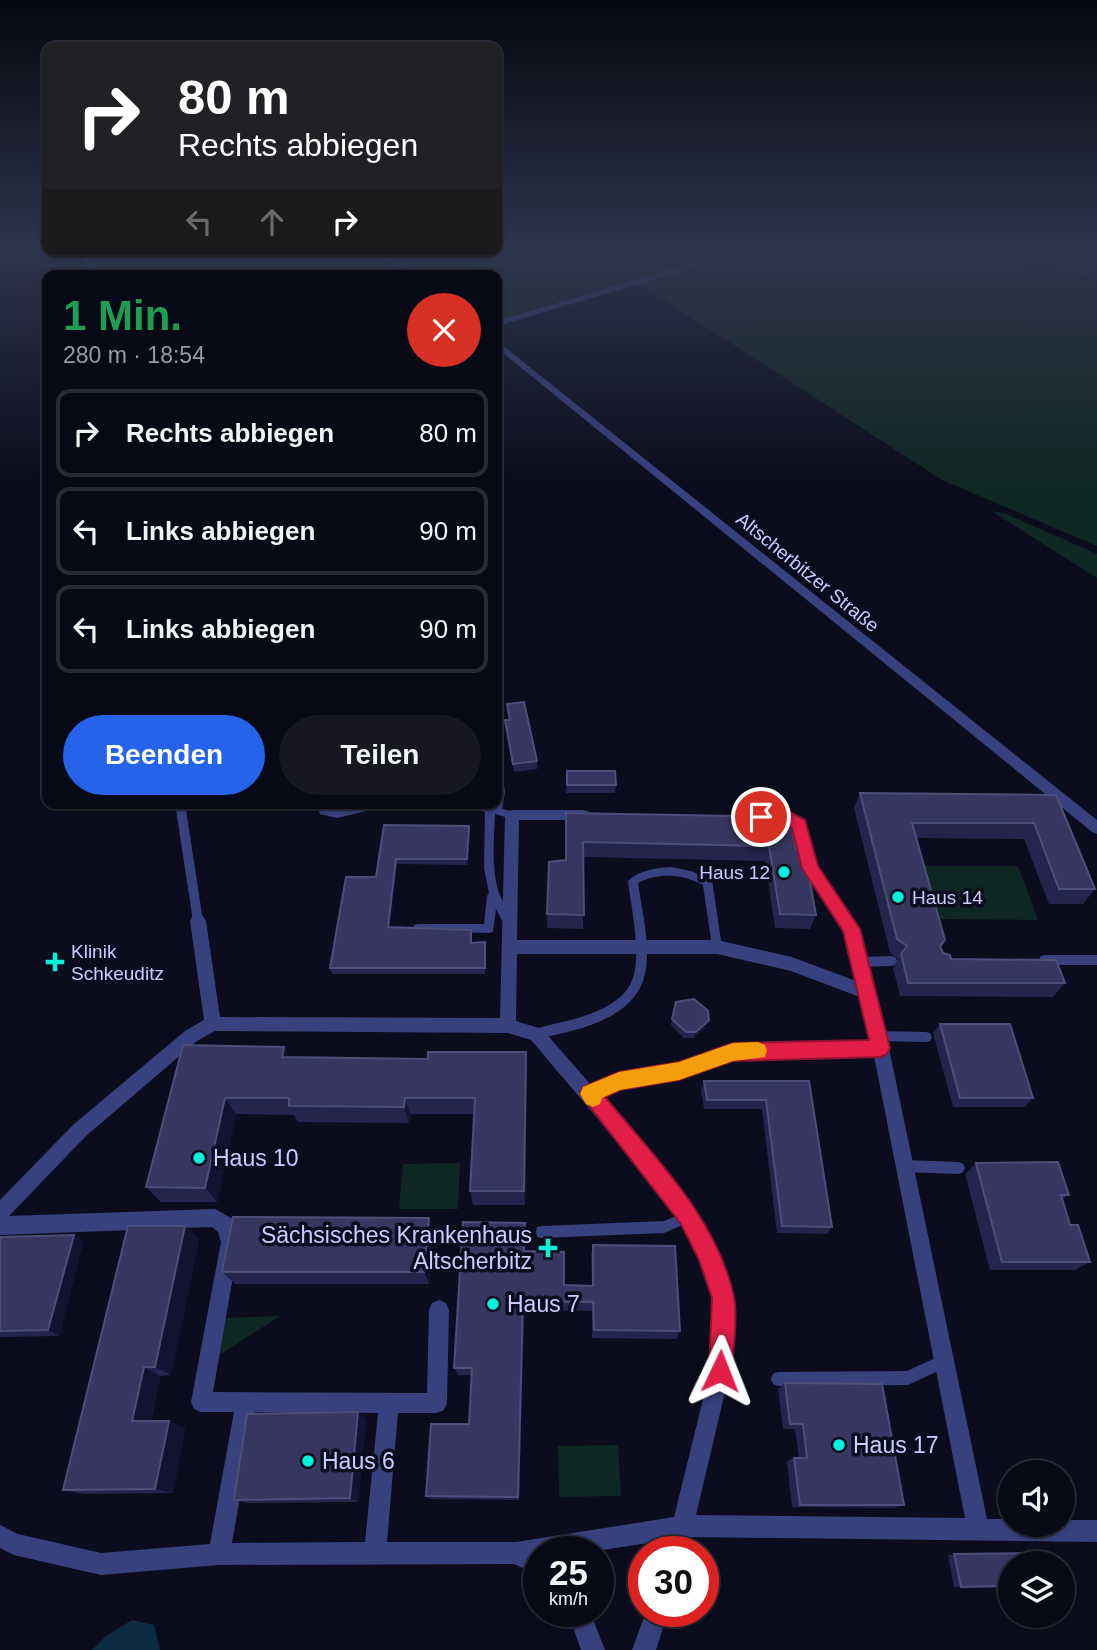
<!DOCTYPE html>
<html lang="de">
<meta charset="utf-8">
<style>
:root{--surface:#080916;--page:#161723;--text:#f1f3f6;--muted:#989aa1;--line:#292a35;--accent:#2563eb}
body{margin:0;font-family:Helvetica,sans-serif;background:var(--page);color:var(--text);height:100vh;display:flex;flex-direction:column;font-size:26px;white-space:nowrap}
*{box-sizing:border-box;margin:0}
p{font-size:23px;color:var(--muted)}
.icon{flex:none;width:38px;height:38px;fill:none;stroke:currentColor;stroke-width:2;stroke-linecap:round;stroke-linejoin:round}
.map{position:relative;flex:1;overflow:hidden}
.details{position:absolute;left:42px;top:270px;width:460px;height:539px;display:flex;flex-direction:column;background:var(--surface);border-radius:14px;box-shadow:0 2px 5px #0004,0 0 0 2px var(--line)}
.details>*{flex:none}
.top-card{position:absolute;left:42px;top:42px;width:460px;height:214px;border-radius:14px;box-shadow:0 2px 5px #0004,0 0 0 2px var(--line);background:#202124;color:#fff;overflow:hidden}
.buttons{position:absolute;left:998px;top:1460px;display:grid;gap:14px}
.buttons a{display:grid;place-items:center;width:77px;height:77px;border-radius:50%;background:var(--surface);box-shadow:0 2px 5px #0004,0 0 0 2px var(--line);font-size:35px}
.speed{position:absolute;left:523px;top:1536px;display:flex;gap:14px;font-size:35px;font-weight:700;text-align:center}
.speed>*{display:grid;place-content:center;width:91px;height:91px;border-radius:50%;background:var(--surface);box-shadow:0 2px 5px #0004,0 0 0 2px var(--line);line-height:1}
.speed small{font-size:18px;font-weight:400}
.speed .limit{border:10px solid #d22;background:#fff;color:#111}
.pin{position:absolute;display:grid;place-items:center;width:60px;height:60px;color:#fff;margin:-30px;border:4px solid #fff;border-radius:50%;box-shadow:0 2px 7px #0007}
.me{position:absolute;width:77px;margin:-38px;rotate:2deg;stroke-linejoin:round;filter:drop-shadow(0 0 5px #0008)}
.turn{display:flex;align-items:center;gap:24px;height:147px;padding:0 21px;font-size:32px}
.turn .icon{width:91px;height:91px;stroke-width:2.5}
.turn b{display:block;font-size:49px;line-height:60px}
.lanes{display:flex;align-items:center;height:66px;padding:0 21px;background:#0003;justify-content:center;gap:35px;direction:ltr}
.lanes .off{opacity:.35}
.round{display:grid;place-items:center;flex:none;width:74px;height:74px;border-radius:37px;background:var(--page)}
.summary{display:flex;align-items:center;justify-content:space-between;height:119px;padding:0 21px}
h1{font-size:42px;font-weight:800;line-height:52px;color:#1e9e55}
.button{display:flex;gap:14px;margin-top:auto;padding:14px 21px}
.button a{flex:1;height:80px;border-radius:42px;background:var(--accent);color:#fff;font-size:28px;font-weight:800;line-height:80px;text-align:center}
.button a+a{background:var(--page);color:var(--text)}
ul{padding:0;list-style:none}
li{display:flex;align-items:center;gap:21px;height:88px;margin:0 14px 10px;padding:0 7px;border:4px solid var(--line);border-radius:14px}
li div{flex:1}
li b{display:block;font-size:26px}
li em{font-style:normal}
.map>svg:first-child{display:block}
.green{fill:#0f2722}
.water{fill:#0b2b42}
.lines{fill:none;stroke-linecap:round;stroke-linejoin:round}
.lane{fill:#36417d;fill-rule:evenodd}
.street{fill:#36417d;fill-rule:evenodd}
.wall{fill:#24244c}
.shaded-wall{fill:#131331}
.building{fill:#363660;stroke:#4d4e79;stroke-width:2}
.route{fill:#e11d48;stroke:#92132f;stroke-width:2}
.slow{fill:#f59e0b}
.poi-dot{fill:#00f3db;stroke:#0b0c1d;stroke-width:2.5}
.labels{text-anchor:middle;stroke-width:7;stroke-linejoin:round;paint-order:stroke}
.street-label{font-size:19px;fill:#c8cdff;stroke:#0b0c1d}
.poi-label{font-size:19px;fill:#c8cdff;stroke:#0b0c1d;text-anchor:start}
.near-poi-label{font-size:23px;fill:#c8cdff;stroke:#0b0c1d;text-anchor:start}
</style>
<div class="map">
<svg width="1097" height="1650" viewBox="0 0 1097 1650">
<rect width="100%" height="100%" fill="#0b0c1d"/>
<g class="green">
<path d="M518,252H716L663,272L497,321V275H444Z"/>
<path d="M727,252H968L1097,283V546L942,480L638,283Z"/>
<path d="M978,252H1092L1097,256V281Z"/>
<path d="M991,511L1004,513L1097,554V578Z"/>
<path d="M923,866H1018L1038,920L938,919Z"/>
<path d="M460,1163L458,1209H399L403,1164Z"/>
<path d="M280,1316L218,1356L224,1318Z"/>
<path d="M618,1445L621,1496L559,1497L558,1446Z"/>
</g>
<path class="water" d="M132,1620L154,1625L160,1650H92L106,1636Z"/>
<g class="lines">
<g class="lane">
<path d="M497,768L502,771L505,792L502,809L515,812L517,815L515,818L512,819L495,814C494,840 491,867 499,893C503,903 509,913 514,923L513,926L509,927L505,926L496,909L493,932L489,933L414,931L413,928L414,925L418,924H484L487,896L489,893L484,868L485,812L464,806L462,803H482L493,806V803H497Z"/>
<path d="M175,803H185L203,921L202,924L198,925L194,924L193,921Z"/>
<path d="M316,803H326L327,808L337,810L367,803H388L383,807L337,818L320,814Z"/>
<path d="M671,867L691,871L712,880L722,947L721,950L717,952L713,950L712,947L703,885C683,874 659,872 638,883C642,910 651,947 645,974C635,1020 575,1031 536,1039L532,1038L530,1034L532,1030C549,1024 567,1022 584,1016C602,1010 623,1000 631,983C643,959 631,907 628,881C639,870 656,868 671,867Z"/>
<path d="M1044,955H1097V965H1044L1040,963L1039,960L1040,957Z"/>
<path d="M892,956L896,958L897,961L896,964L892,966L859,967L855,965L854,962L855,959L859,957Z"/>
<path d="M878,1031L926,1032L930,1033L932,1037L930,1041L926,1042L878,1041L874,1040L872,1036L874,1032Z"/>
<path d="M905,1160L959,1162L963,1164L965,1168L963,1172L959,1174L905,1172L901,1170L899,1166L901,1162Z"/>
<path d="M688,1211L692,1213L694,1217L692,1221L664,1233L542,1238L537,1237L536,1232L537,1227L542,1226L664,1221Z"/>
<path d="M944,1354L949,1356L951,1361L949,1366L908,1385L778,1386L773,1384L771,1379L773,1374L778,1372L907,1371Z"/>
</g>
<g class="street">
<path d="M83,252H91L95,275H87Z"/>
<path d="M380,252H388L415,275H406Z"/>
<path d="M715,252H726L677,273L497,326V321L671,269Z"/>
<path d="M497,341L1097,820V834L1092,832L497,348Z"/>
<path d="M512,810H583L588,811L590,815L588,819L583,820H519L517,940H717L792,957L856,981L844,931L803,868L793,828L785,822L769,821L767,817L769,813C783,809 793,813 804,821L817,866L859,929L889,1048L987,1519H1010V1524H1062V1520H1097V1542L691,1537L687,1552H665L668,1540L589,1552H539V1576L514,1564L219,1565L101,1575L14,1555L0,1548V1525L18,1534L101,1553L210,1544L234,1412H201L194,1409L191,1402L221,1242L218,1232L212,1227L0,1235V1200L74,1124L185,1031L204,1020L190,921L193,916L198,915L203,916L206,921L220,1017L500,1018L505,815L507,811ZM517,954H717L791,971L860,997L871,1041L733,1044L679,1063L619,1073L591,1085L542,1029L516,1021ZM215,1031L508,1033L531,1040L660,1192L681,1224L701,1260L713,1298L710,1371L674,1517L516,1542H387L398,1413H437L444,1410L447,1403L449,1310L446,1303L439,1300L432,1303L429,1310L427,1393L213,1392L239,1242L233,1219L215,1209L9,1216L86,1136L197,1041ZM874,1056L965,1518L696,1515L730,1371L733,1298L716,1249L695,1210L672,1180L601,1097L620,1089L679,1079L733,1060ZM255,1412L378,1413L365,1542L232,1543Z"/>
<path d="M568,1612H590L605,1650H581Z"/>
<path d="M646,1612H668L656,1650H632Z"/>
</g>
</g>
<g class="wall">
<path d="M507,704L537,761V769L514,772L506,728L505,720H509Z"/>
<path d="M567,771L616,785L615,793H566Z"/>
<path d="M860,793L1056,795L1095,889L1083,904H1049L1024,839L916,838L945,940L941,948L943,953L951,959L1065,983L1053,997L900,996L893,968L898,959L890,953L854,808Z"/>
<path d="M566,813L796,849L816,915L810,929L775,928L765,861L584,857L583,929L547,928L549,862L566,860Z"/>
<path d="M384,825L469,826L470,832L467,865L397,864L390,927L471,930V943L485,948V974H332L330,968L376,877Z"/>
<path d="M672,1019L709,1020L707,1027L694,1038H684L671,1025Z"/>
<path d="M940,1024L1033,1098L1024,1107H953L933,1033Z"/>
<path d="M183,1045L284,1047L289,1057L527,1070L525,1205H473L470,1191L474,1114H410L409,1123L298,1122L294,1115L236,1114L217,1202H161L146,1187Z"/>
<path d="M704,1081H809L832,1227L827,1234L777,1233L762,1109H704L701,1090Z"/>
<path d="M976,1163L1069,1195L1062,1200L1070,1225L1090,1262L1075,1270H990L965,1174Z"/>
<path d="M429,1218L433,1232L429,1284H235L222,1272Z"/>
<path d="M525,1223V1251L564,1285L592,1286L591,1255L593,1245L680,1331L676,1339L592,1338V1311L524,1310L519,1500L430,1499L426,1496L469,1424L472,1375H458L454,1368Z"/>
<path d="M0,1237L83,1242L59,1336L0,1337Z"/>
<path d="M199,1239L171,1375L160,1376L151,1421L185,1428L173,1493L84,1494L63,1490Z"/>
<path d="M785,1383L904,1505L893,1508L792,1507L787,1461L794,1458H799L795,1429H783L778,1389Z"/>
<path d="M358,1412L366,1420L358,1502L248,1503L234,1500Z"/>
<path d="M1037,1553L1010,1586L954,1587L948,1555Z"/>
</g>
<g class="shaded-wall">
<path d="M469,826L470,832L467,865V859Z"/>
<path d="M396,859L397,864L390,932L388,927Z"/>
<path d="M709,1020L707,1027L694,1038L696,1032Z"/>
<path d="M284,1047L292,1064L282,1057Z"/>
<path d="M526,1052L527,1070L525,1205L524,1191Z"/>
<path d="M225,1098L236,1114L217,1202L205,1188Z"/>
<path d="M405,1098L410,1114L409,1123L404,1107Z"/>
<path d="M429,1218L433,1232L429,1284L424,1272Z"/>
<path d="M185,1226L199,1239L171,1375L155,1367Z"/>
<path d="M74,1235L83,1242L59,1336L48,1330Z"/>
<path d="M523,1301L524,1310L519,1500L518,1497Z"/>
<path d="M144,1367L160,1376L149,1428L132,1421Z"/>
<path d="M358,1412L366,1420L358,1502L350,1498Z"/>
<path d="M169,1421L185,1428L173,1493L155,1489Z"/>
</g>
<g class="building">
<path d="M524,702L537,761L513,764L505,720H510L507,704Z"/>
<path d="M567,771H615L616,785H567Z"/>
<path d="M860,793L1056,795L1095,889H1059L1034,823H912L945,940L940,946L943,953L950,955L951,959L1056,960L1065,983H908L901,954L907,946L897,939Z"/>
<path d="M566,813L790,817L796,849H804L816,915L780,914L769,846L583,842L584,915L547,914L549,862L566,860Z"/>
<path d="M384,825L469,826L467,859H396L388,927L471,930V943L485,942V968H330L346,877H376Z"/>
<path d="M694,999L708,1011L709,1020L696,1032H686L672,1019L676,1002Z"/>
<path d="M940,1024H1010L1033,1098H960Z"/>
<path d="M183,1045L284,1047L282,1057L428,1059V1052H526L524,1191H470L475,1098H405L404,1107L289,1106V1098H225L205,1188L146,1187Z"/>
<path d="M704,1081H809L832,1227L782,1226L766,1100H707Z"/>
<path d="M1058,1162L1069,1195H1061L1070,1225H1078L1090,1262H1002L976,1163Z"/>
<path d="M233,1217L429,1218L424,1272H222Z"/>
<path d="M463,1222L525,1223L524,1251L564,1252V1285L593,1286V1245L675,1246L680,1331L594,1330L593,1302L523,1301L518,1497L426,1496L431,1424H469L472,1368H454Z"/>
<path d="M128,1226H185L155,1367H144L132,1421H169L155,1489L63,1490Z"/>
<path d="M74,1235L48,1330L0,1331V1237Z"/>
<path d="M785,1383L882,1384L904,1505H800L794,1458H807L803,1424H790Z"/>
<path d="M358,1412L350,1498L234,1500L247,1414Z"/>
<path d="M1037,1553L1040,1563H1010V1586L961,1587L954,1554Z"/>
</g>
<linearGradient id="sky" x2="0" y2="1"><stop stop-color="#060710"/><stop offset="0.52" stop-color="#2e344c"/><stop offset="1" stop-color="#2e344c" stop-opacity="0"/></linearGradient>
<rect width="1097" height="483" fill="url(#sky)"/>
<path class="route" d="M761,811H788L805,820L818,866L860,929L890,1048L887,1054L881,1057L733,1061L679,1080L620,1090L605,1097C654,1156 717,1218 734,1297C738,1319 733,1348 732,1371L728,1379L720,1383L712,1379L709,1371L712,1298L699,1260L681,1224L580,1094L583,1087L619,1072L679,1062L733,1043L869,1040L843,931L802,868L792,828L785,823L755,821V813Z"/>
<path class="slow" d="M758,1042L765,1045L767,1051L765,1057L733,1061L679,1080L620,1090L602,1098L600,1104L593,1107L586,1104L580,1094L583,1087L619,1072L679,1062L733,1043Z"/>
<g class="poi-dot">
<circle cx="784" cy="872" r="7"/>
<circle cx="898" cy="897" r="7"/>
<path d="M51.5 951.5h7v7h7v7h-7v7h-7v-7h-7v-7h7z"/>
<circle cx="199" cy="1158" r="7"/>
<path d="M544.5 1237.5h7v7h7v7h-7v7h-7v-7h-7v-7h7z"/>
<circle cx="493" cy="1304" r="7"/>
<circle cx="839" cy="1445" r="7"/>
<circle cx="308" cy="1461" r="7"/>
</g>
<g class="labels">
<g class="street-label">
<text transform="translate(808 572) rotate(39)" y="7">Altscherbitzer Straße</text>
</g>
<g class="poi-label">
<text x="770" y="879" text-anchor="end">Haus 12</text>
<text x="912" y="904">Haus 14</text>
<text x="71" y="958">Klinik<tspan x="71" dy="22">Schkeuditz</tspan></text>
</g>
<g class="near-poi-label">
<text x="213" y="1166">Haus 10</text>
<text x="532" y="1243" text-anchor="end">Sächsisches Krankenhaus<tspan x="532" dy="26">Altscherbitz</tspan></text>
<text x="507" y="1312">Haus 7</text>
<text x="853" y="1453">Haus 17</text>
<text x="322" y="1469">Haus 6</text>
</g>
</g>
</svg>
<div class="buttons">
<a><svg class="icon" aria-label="sound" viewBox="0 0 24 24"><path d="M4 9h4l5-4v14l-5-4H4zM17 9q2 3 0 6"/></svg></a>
<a><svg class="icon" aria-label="layers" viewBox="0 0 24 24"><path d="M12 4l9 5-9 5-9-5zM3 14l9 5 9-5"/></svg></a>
</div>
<div class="speed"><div>25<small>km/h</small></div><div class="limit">30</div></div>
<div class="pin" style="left:761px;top:817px;background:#d93025"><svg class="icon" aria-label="arrive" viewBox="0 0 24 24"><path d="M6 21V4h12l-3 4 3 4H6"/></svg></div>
<svg class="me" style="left:720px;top:1371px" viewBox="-20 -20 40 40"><path d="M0-17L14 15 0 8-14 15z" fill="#e11d48" stroke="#fff" stroke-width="4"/></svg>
<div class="top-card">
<div class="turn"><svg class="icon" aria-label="right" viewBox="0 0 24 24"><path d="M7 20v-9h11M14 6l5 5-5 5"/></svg><div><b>80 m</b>Rechts abbiegen</div></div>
<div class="lanes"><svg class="icon off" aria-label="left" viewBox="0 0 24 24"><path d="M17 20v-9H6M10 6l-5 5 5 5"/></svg><svg class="icon off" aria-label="ahead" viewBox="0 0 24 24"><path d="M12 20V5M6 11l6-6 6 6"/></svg><svg class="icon" aria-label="right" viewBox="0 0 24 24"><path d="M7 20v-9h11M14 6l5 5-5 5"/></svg></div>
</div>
<section class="details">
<div class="summary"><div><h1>1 Min.</h1><p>280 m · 18:54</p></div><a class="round" style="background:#d93025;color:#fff"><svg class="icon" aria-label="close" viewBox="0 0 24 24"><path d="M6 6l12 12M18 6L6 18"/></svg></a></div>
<ul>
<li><svg class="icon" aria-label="right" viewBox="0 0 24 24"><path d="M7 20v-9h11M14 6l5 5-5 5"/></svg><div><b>Rechts abbiegen</b></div><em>80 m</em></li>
<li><svg class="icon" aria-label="left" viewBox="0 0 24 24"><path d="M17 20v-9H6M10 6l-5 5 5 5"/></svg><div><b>Links abbiegen</b></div><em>90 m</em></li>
<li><svg class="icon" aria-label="left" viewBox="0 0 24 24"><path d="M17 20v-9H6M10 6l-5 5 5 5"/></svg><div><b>Links abbiegen</b></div><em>90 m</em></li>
</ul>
<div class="button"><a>Beenden</a><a>Teilen</a></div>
</section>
</div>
